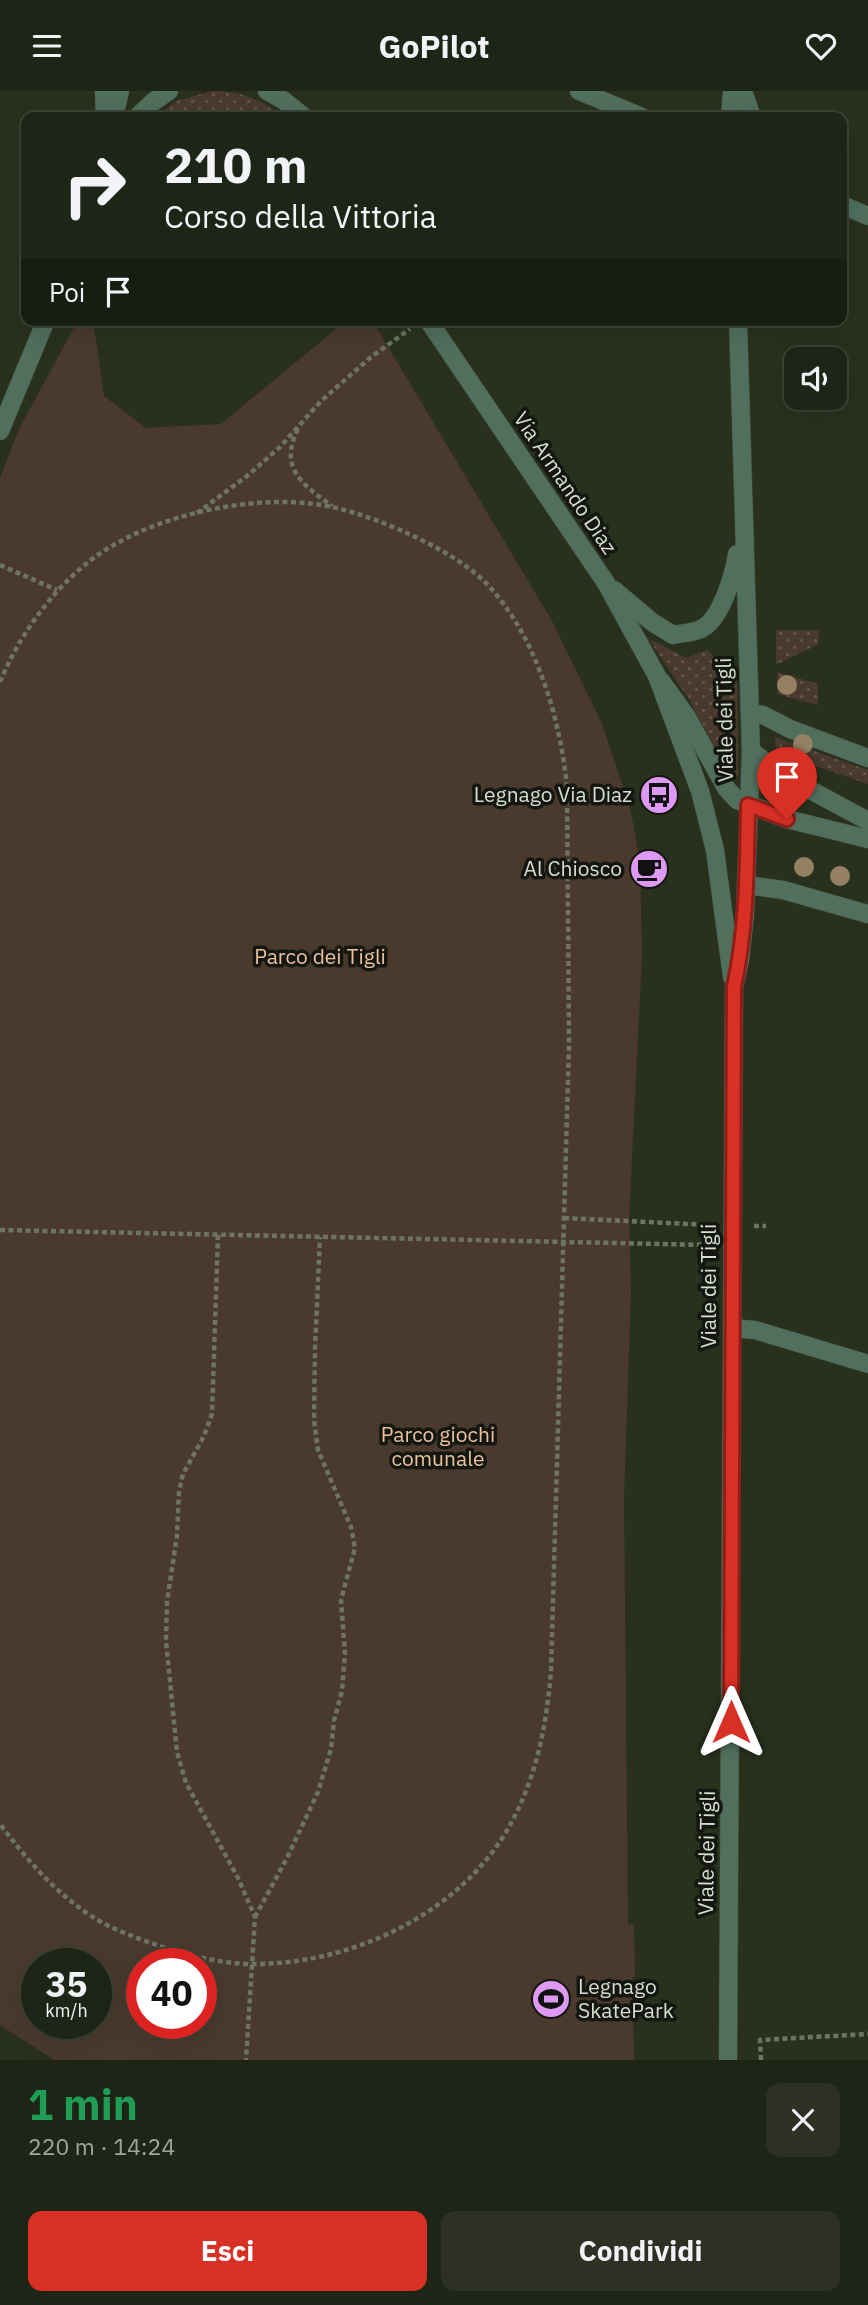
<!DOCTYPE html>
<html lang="it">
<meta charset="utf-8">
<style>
:root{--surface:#1f2516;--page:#2c3123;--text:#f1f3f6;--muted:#a1a5a1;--line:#3c4235;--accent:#d93025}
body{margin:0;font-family:"IBM Plex Sans",sans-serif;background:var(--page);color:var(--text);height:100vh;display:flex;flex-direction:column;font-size:26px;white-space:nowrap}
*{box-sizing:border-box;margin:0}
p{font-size:23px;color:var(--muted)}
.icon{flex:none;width:38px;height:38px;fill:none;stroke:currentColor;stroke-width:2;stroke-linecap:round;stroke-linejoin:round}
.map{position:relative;height:1969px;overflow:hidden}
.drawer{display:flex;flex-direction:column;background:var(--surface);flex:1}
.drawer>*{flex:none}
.guide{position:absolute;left:21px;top:21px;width:826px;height:214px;border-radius:14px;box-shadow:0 7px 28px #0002,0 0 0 2px var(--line);background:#1f2516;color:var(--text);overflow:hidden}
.controls{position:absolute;left:784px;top:256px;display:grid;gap:14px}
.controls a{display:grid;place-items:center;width:63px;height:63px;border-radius:14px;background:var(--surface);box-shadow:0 7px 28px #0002,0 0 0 2px var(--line);font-size:35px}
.speed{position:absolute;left:21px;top:1857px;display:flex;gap:14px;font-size:35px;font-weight:700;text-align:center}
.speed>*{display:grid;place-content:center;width:91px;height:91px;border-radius:50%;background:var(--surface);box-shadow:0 7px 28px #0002,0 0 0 2px var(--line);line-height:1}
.speed small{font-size:18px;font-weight:400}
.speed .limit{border:10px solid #d22;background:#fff;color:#111}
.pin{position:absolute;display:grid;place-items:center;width:60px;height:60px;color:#fff;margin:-72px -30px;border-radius:50% 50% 50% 0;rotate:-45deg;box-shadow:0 0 7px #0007}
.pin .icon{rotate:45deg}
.me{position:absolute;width:77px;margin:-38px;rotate:0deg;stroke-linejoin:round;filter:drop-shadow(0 0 5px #0008)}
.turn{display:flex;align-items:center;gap:24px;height:147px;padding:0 28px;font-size:32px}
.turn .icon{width:91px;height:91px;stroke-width:2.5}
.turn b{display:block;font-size:49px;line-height:60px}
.then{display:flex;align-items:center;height:66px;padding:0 28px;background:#0003;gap:14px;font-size:26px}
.round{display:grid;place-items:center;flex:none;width:74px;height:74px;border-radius:14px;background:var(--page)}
.summary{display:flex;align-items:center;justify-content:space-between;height:119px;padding:0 28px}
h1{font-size:42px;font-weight:700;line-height:52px;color:#1e9e55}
.cta{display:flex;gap:14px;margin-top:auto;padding:14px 28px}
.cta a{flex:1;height:80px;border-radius:14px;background:var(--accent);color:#fff;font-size:28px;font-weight:700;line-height:80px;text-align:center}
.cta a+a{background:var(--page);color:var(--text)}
header{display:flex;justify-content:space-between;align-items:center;height:91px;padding:0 28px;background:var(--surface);font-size:32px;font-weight:700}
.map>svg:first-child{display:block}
.grass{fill:url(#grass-dots)}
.park{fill:#4a3a2e;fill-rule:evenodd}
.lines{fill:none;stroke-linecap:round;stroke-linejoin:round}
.minor-casing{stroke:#454d3a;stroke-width:19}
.tertiary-casing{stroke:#454d3a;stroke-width:19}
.path{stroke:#6d7463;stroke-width:4.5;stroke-dasharray:5 3.5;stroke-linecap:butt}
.minor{stroke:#506f5d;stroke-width:18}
.tertiary{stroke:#506f5d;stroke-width:18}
.tree{fill:#958064}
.route-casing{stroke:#8d1f18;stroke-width:18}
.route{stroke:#d93025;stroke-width:12}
.labels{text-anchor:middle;stroke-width:7;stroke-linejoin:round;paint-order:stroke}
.street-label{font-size:21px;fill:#d7ddd0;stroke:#14170f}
.poi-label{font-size:21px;fill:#d7ddd0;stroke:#14170f;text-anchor:end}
.park-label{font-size:21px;fill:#eec09d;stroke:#14170f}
</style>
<header><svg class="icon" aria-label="menu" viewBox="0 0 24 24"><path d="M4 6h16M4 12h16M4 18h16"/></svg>GoPilot<svg class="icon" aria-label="heart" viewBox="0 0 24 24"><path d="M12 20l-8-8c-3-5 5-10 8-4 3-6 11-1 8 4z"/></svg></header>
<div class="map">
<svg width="868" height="1969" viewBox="0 0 868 1969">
<defs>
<pattern id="grass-dots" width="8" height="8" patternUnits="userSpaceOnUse" patternTransform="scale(1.75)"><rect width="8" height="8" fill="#4a3a2e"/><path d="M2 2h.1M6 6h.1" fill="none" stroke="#63564b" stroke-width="1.8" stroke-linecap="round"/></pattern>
</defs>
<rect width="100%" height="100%" fill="#29311e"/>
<g class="grass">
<path d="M212,0C237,0 263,7 280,26H155L176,10Z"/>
<path d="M776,539H819L818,553L776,574Z"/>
<path d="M648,547L686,567L707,559L737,586L738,686L732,688L690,610Z"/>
<path d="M777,581L818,593V614L777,603Z"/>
<path d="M775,646L868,679V693L776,661Z"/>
</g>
<path class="park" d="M78,229H93L104,305L146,337L221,333L347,229H372L552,530L602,633L630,716L640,771L642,864L629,1128L631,1200L624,1407L628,1833L634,1834L635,1886H632L634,1969H54L0,1934V387L18,340ZM37,1872H96V1932H37ZM142,1872H201V1932H142Z"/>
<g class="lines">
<defs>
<g id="minor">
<path d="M104,0L105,26"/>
<path d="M114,26L120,0"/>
<path d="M0,340L46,229"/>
<path d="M661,590L687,626L726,697L737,709L787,728L868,748"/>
<path d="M750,622L763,624L790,638L868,667"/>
<path d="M751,660L788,687L868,730"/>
<path d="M746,794L783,799L868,823"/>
<path d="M732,1237L755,1239L868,1273"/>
</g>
<g id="tertiary">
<path d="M267,0L283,9L303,25"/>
<path d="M579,0L642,26"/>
<path d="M743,0L752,26"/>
<path d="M137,26L153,11L169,0"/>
<path d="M730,26L732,0"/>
<path d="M842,114L868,125"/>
<path d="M428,229L606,492L657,585L700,700L715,759L732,886"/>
<path d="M614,499L652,531L673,544C682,542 693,542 701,538C721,529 734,483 737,463"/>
<path d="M728,1969L734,896L740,869L745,824L751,660L738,229"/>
</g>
</defs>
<use href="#minor" class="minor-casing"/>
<use href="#tertiary" class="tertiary-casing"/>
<g class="path">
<path d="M298,338C278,377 303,394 332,415"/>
<path d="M197,422L247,385L280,356L321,310L371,266L410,238"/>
<path d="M0,474L57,499"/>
<path d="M0,591C18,547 49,503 86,473C142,426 250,402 322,414C351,419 380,430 407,442C435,455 465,471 487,493C536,545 560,626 567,696L569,953L551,1580C546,1640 535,1694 503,1746C451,1827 348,1873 254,1873C219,1873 183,1863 151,1852C128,1844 103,1834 84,1820C50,1796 25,1766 0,1733"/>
<path d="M564,1127L710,1134"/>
<path d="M754,1135H766"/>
<path d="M0,1139L709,1154"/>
<path d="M218,1144L212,1323L204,1345L183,1383L179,1400L177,1444L167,1511L166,1550L177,1661L186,1692L238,1787L255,1826L246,1969"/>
<path d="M255,1826L287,1767L318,1701L331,1658L334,1630L342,1600L345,1563L341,1509L355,1457L351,1436L318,1359L314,1329L315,1258L320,1146"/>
<path d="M761,1969L760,1949L868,1943"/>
</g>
<use href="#minor" class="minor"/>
<use href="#tertiary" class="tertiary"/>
</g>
<g class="tree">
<circle cx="787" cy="594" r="10"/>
<circle cx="803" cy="653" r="10"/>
<circle cx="804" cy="776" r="10"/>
<circle cx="840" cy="785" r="10"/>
</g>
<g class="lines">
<defs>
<path id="route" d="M731,1631L734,896C747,836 747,775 748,714L787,728"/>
</defs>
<use href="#route" class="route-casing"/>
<use href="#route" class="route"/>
</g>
<defs>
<symbol id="bus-disc" viewBox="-11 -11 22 22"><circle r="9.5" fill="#dd99f4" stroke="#14170f"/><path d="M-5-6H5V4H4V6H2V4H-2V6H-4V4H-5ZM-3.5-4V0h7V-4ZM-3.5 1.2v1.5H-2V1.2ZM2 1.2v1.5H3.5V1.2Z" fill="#111"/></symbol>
<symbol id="cafe-disc" viewBox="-11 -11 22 22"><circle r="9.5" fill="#dd99f4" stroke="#14170f"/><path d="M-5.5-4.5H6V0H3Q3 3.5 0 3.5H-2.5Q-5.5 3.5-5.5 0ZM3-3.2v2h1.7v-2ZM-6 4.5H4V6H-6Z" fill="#111"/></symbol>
<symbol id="stadium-disc" viewBox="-11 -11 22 22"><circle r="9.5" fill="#dd99f4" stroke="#14170f"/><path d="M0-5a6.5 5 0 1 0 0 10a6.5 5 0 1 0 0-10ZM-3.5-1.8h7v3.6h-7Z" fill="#111"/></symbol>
</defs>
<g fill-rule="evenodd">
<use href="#bus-disc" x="637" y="682" width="44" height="44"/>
<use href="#cafe-disc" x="627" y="756" width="44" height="44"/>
<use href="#stadium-disc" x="529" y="1886" width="44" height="44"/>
</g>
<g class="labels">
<g class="street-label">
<text transform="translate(565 392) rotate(56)" y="7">Via Armando Diaz</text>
<text transform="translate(725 629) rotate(-91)" y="7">Viale dei Tigli</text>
<text transform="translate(709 1195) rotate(-90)" y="7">Viale dei Tigli</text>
<text transform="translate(707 1762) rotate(-89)" y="7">Viale dei Tigli</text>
</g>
<g class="poi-label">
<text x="632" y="711">Legnago Via Diaz</text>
<text x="622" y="785">Al Chiosco</text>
<text x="578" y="1903" text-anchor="start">Legnago<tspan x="578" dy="24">SkatePark</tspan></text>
</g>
<g class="park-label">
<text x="320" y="873">Parco dei Tigli</text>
<text x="438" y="1351">Parco giochi<tspan x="438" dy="24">comunale</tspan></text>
</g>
</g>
</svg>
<div class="controls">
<a><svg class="icon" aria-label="sound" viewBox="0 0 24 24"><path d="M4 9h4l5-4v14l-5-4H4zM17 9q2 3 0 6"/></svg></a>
</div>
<div class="speed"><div>35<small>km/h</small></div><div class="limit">40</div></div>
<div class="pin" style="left:787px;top:728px;background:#d93025"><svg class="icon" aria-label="arrive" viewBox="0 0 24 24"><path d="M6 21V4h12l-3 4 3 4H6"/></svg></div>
<svg class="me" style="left:731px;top:1631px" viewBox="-20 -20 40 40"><path d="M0-17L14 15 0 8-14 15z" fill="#d93025" stroke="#fff" stroke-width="4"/></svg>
<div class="guide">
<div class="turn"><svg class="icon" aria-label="right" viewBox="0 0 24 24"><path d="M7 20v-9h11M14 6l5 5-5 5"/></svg><div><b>210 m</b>Corso della Vittoria</div></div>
<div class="then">Poi<svg class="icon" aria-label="arrive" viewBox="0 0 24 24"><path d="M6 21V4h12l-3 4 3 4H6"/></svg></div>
</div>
</div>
<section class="drawer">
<div class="summary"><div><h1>1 min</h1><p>220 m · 14:24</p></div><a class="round"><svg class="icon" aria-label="close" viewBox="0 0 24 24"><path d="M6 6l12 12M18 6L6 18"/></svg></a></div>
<div class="cta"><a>Esci</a><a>Condividi</a></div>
</section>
